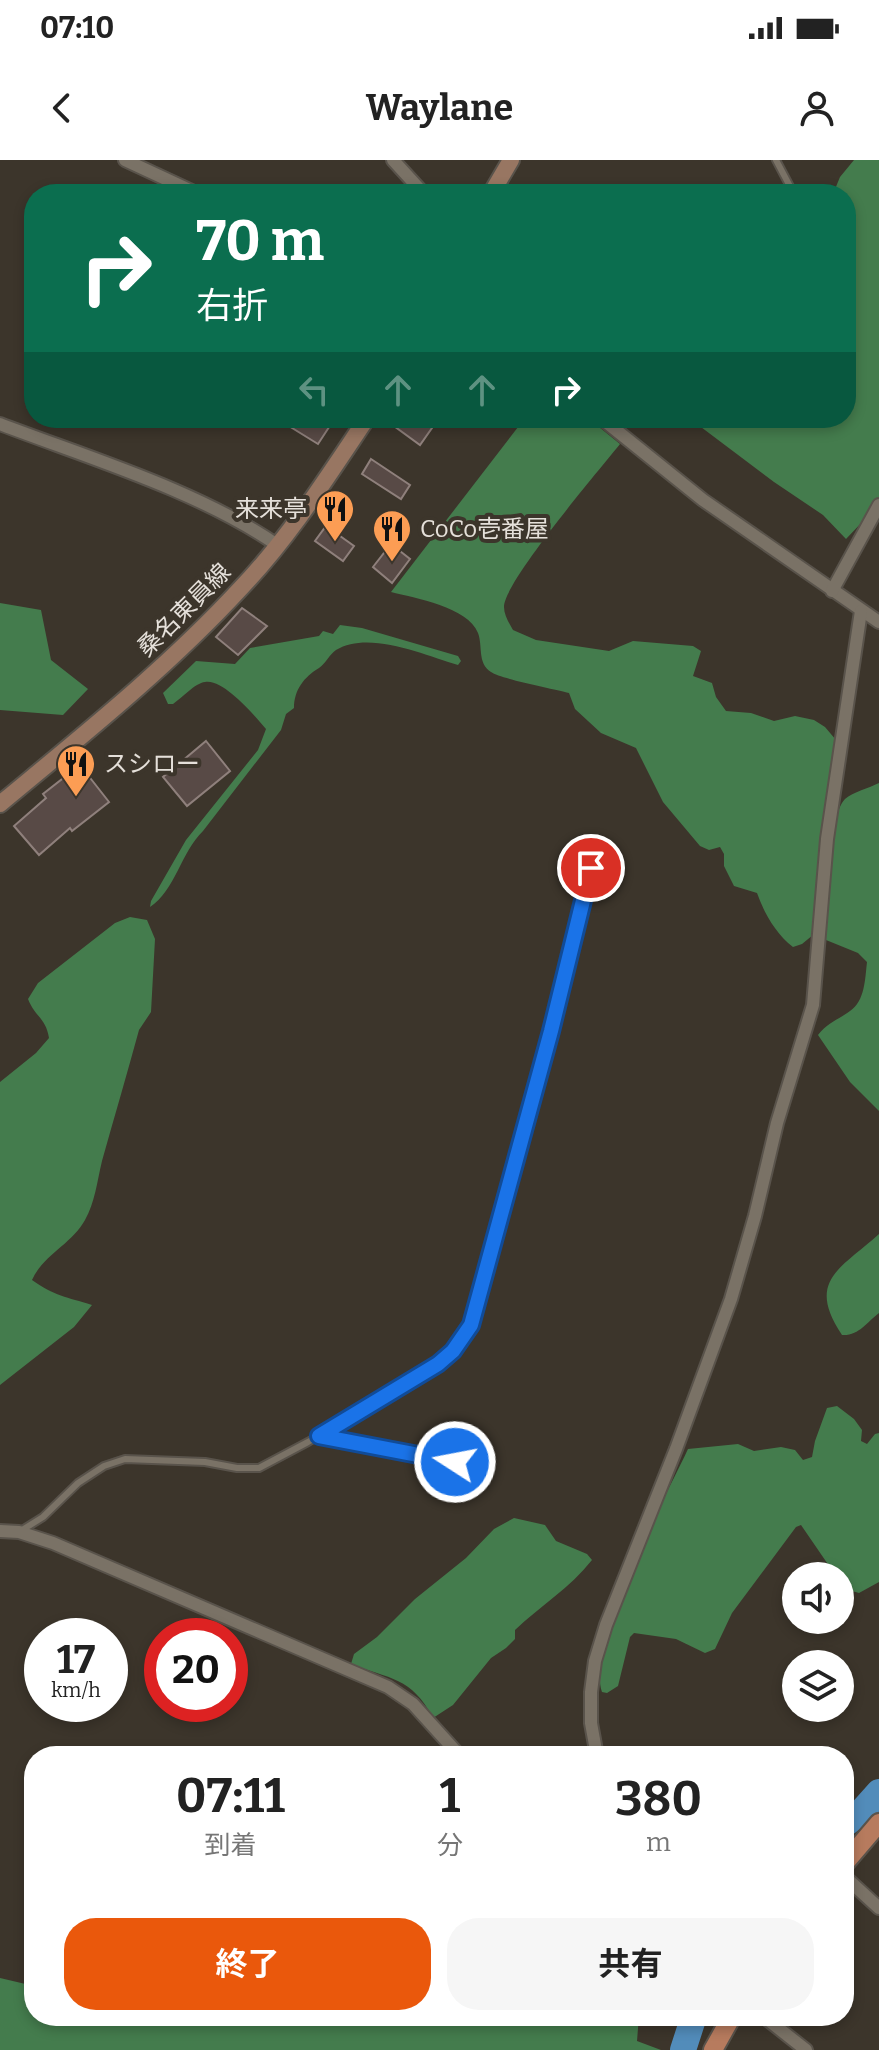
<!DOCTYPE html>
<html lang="ja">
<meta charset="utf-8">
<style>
:root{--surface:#fff;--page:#f6f6f6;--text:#222;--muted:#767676;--accent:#ea580c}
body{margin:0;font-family:Bitter,"Noto Sans JP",serif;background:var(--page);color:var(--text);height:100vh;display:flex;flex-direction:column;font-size:30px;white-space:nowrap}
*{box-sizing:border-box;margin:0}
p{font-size:26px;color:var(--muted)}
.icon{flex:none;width:44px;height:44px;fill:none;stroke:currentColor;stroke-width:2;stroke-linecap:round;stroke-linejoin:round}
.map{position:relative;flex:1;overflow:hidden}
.sheet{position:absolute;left:24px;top:1586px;width:830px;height:280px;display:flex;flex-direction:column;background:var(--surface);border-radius:32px;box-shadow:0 4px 12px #0003}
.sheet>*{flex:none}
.guide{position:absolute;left:24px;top:24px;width:832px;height:244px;border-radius:32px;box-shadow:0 4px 12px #0003;background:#0b6e4f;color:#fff;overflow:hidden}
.tools{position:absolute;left:782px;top:1402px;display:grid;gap:16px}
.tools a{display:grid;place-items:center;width:72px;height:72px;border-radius:50%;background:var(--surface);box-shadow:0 4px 12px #0003;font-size:40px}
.speed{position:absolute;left:24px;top:1458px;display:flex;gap:16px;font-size:40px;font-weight:700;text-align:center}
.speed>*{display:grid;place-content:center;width:104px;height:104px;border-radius:50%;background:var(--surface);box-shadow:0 4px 12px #0003;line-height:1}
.speed small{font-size:20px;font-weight:400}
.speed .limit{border:12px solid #d22;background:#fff;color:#111}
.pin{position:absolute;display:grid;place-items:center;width:68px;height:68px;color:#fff;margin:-34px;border:4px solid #fff;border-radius:50%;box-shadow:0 2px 8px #0007}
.me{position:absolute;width:88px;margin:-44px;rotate:281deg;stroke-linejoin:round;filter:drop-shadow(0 0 6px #0008)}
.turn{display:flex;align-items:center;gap:28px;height:168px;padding:0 40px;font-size:36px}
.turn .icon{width:104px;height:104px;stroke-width:2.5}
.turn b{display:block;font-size:56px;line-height:68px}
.lanes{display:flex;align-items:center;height:76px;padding:0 40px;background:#0003;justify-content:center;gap:40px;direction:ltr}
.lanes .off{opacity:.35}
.eta{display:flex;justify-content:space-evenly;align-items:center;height:136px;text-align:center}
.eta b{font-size:48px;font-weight:700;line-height:56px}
.primary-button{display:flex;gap:16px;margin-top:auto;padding:16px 40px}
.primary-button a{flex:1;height:92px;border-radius:32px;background:var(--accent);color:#fff;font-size:32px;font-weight:700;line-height:92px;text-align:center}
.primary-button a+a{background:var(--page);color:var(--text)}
.status{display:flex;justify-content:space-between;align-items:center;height:56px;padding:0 40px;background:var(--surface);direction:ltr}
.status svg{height:22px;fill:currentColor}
header{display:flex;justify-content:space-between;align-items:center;height:104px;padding:0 40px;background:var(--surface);font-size:36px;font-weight:700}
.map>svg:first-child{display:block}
.forest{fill:#447c4d}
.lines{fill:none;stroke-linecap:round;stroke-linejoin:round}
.river{stroke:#528cba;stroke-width:26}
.building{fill:#584a46;stroke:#8f807c;stroke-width:2}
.lane-casing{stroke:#59534b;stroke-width:10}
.street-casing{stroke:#59534b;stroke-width:16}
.secondary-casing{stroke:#59534b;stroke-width:20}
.primary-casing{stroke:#59534b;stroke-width:22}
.lane{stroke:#7a7266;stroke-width:6}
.street{stroke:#7a7266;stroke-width:12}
.secondary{stroke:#987662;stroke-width:16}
.primary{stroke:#b77b5e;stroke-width:18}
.route-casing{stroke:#114b97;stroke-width:20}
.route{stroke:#1a73e8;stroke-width:14}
.labels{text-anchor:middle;stroke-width:8;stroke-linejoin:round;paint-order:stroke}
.poi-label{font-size:24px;fill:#e5e0da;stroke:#3c352b;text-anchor:start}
.street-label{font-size:24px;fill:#e5e0da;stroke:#3c352b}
</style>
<div class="status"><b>07:10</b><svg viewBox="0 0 49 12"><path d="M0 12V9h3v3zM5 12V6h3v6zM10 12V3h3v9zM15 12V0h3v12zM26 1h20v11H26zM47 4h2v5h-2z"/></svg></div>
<header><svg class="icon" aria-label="back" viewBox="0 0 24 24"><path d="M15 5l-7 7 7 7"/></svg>Waylane<svg class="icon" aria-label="person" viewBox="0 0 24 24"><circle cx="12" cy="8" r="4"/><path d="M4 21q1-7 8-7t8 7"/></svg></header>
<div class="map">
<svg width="879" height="1890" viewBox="0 0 879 1890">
<rect width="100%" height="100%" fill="#3c352b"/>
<g class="forest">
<path d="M854,0H879V338L866,358L846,379L823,355L774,322L689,258H846V34H833L840,17Z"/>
<path d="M525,258H588L620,284C600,309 503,423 504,447C504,455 509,463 513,470L536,480L609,491L633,481L693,486L701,491L693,516L712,523L716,537L726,551L751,553L774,561L795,556L814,560L825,567L836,580L820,678L813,775L802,784L793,787C776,774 764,753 757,733L734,726L724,706V694L720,687L709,690L700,686L663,642L636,588L601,573L575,549L569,533C554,529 501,519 491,512C477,503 483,486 478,473C468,447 415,438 391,432Z"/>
<path d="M0,443L41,450L51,500L88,529L63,555L0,550Z"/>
<path d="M340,465L362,468L458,496L461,501L458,505C424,495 369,470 336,490C329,495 326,503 319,508C304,517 294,530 294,548L286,554L281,570L203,671C181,692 175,731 150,747L151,741L186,680L258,590L266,569C255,556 223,518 205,522C195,523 182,538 173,544H168L163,533L196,501L235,504L250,488L319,476L323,471L333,474Z"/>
<path d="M879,623V951L850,922L818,875C828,862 838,860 850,851C865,841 865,819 867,802L858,793L826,780C827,753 827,657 845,639C853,632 869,628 879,623Z"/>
<path d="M130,757L147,760L155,779L151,852L139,870C127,914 114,958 102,1001C97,1022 95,1042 85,1060C72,1084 43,1095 32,1120C54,1136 67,1137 92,1145L74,1167L0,1225V922L36,893L49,878C46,858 35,857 28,839L38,823L115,763Z"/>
<path d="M879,1074V1153C867,1162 859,1176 842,1175C805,1120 842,1108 879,1074Z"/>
<path d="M837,1246L854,1259L862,1270L861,1281L867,1284L875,1274L879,1273V1422L859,1433L845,1429L840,1422V1416H836L801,1365L796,1367L732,1453L715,1489L705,1493L676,1479L634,1473L630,1477L618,1526L607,1533L602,1532C585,1483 665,1339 688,1289L738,1284L754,1291L781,1287L795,1290L803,1300L812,1297L815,1281L827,1248Z"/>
<path d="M514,1358L545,1365L556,1381L587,1394L592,1400C570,1428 540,1446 515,1470V1479L506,1488L491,1498L453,1545L433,1558C412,1517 389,1519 351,1504L354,1494L377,1477L415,1439L466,1398L494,1369Z"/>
<path d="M0,1818L34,1826V1856H639L637,1881L661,1890H0Z"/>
</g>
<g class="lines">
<g class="river">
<path d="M844,1665L862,1651L879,1632"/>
<path d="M683,1890L694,1856"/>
</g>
</g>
<g class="building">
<path d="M276,258H335L318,284Z"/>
<path d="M383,258H439L420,285Z"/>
<path d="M371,299L410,325L401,339L362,314Z"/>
<path d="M326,366L354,386L343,401L315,381Z"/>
<path d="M391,384L410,399L392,423L373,407Z"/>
<path d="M242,448L267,466L238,495L216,477Z"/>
<path d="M206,581L230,611L187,646L163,617Z"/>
<path d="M80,605L109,642L72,671L70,668L39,695L14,666L46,638L43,634Z"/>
</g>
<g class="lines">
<defs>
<g id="lane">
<path d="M776,0L794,34"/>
<path d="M319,1276L482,1307"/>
<path d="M19,1372L43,1357L78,1323L104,1306L125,1299L205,1302L237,1308H259L308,1282L438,1204L453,1191L471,1165L551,871L591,708"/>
</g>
<g id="street">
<path d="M125,0L198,34"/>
<path d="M393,0L424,34"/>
<path d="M601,258L703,340L879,462"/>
<path d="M0,264C89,298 199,331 277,385"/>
<path d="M832,431L879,345"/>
<path d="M0,1371L19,1372L53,1383L388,1527L413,1544L460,1596"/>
<path d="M597,1596L591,1563V1532L595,1501L606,1465L676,1289L731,1139L755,1056L777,963L813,845L827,679L861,451"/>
<path d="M844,1716L879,1748"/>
<path d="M763,1856L806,1890"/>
</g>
<g id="secondary">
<path d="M491,34L511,0"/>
<path d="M0,644C83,575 167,508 240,429C289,378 328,316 367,258"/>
</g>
<g id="primary">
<path d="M844,1704L879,1663"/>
<path d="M713,1890L732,1856"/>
</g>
</defs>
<use href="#lane" class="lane-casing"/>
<use href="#street" class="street-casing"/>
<use href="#secondary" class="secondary-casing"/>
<use href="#primary" class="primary-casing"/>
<use href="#lane" class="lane"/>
<use href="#street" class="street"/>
<use href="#secondary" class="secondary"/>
<use href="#primary" class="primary"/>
</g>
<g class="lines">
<defs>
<path id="route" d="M455,1302L319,1276L438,1204L453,1191L471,1165L551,871L591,708"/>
</defs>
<use href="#route" class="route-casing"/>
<use href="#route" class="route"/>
</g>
<defs>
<symbol id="restaurant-pin" viewBox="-11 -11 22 30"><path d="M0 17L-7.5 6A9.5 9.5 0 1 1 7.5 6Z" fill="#fc9d54" stroke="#3c352b"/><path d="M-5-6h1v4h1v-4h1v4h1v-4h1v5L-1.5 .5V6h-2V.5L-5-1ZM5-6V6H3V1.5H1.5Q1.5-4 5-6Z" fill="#111"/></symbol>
</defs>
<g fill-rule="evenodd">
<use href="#restaurant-pin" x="313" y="327" width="44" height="60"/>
<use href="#restaurant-pin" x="370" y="347" width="44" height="60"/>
<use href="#restaurant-pin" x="54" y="582" width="44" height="60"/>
</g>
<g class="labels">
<g class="poi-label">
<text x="307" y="357" text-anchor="end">来来亭</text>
<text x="420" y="377">CoCo壱番屋</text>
<text x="104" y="612">スシロー</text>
</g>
<g class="street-label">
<text transform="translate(184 450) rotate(-45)" y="8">桑名東員線</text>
</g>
</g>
</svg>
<div class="tools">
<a><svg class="icon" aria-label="sound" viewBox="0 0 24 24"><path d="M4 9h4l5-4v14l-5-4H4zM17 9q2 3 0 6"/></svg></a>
<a><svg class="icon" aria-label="layers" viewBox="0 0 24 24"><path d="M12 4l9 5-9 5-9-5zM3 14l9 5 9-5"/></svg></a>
</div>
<div class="speed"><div>17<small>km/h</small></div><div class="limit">20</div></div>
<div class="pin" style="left:591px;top:708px;background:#d93025"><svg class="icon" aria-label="arrive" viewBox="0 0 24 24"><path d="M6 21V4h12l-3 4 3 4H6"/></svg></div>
<svg class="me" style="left:455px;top:1302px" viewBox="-20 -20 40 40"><circle r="17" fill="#1a73e8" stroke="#fff" stroke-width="3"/><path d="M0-11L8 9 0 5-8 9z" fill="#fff"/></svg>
<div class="guide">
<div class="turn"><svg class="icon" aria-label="right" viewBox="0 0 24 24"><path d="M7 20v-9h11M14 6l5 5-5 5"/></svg><div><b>70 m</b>右折</div></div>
<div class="lanes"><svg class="icon off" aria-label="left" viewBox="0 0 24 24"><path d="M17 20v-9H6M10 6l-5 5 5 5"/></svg><svg class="icon off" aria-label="ahead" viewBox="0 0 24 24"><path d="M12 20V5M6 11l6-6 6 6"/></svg><svg class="icon off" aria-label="ahead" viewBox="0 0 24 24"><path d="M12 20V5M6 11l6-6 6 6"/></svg><svg class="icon" aria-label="right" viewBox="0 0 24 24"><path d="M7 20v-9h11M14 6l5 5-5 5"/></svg></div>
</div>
<section class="sheet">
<div class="eta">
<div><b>07:11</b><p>到着</p></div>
<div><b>1</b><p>分</p></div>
<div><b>380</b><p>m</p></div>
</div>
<div class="primary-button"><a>終了</a><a>共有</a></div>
</section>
</div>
